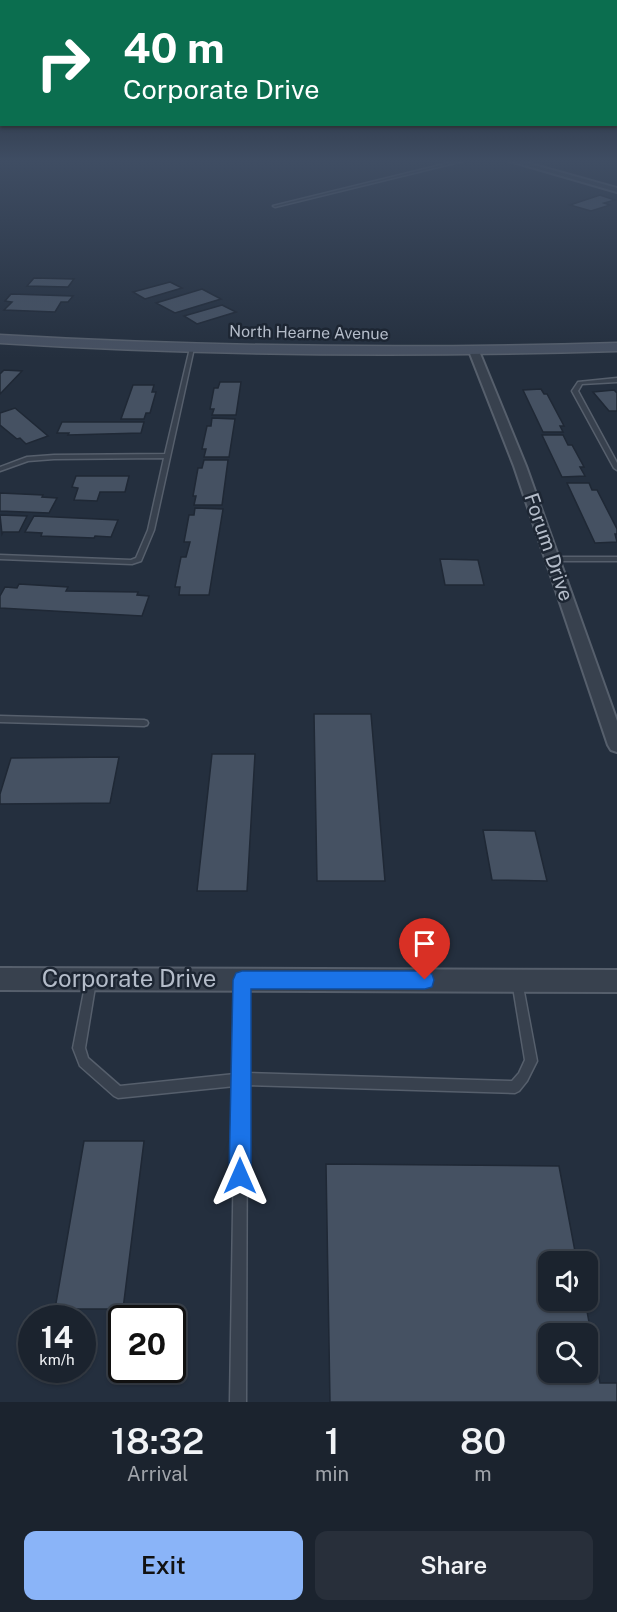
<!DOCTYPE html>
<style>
:root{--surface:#1b232e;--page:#282f3a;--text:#f1f3f6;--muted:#a0a4aa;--line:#39404a;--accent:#8ab4f8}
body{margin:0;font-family:"Public Sans",sans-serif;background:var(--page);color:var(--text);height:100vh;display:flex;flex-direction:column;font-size:22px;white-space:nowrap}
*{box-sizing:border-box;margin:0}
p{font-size:20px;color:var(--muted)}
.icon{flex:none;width:33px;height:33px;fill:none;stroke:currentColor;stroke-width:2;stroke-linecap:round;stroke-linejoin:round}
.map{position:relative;height:1402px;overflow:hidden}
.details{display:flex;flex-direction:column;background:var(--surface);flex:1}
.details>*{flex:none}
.hud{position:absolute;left:0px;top:0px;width:618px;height:126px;box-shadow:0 2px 4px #0004,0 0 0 2px var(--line);background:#0b6e4f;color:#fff;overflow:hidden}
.controls{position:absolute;left:538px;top:1251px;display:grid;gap:12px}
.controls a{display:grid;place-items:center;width:60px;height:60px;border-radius:12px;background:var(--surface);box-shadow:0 2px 4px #0004,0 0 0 2px var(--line);font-size:30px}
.speed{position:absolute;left:18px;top:1305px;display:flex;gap:12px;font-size:30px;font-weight:700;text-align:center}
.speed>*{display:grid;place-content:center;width:78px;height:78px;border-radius:50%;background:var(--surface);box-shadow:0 2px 4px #0004,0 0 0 2px var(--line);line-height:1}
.speed small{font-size:15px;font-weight:400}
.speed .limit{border:3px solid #111;border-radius:9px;background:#fff;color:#111}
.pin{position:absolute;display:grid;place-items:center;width:51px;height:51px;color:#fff;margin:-62px -26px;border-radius:50% 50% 50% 0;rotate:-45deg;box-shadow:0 0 6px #0007}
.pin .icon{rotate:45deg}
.me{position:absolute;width:66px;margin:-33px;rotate:0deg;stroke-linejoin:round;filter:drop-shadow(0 0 4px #0008)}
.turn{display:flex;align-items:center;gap:21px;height:126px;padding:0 24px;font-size:27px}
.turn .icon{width:78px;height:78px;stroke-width:2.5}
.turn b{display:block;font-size:42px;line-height:51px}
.eta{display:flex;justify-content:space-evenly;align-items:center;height:102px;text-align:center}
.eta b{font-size:36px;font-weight:600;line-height:42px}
.primary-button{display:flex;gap:12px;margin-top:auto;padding:12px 24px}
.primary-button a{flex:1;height:69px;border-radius:12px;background:var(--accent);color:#111;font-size:24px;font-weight:600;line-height:69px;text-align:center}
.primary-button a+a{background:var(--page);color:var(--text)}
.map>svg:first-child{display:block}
.building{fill:#455162;stroke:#1f2835;stroke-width:1.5;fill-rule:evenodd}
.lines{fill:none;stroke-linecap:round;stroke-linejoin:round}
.service-casing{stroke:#565f6c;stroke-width:3}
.minor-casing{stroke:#565f6c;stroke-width:4}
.secondary-casing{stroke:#565f6c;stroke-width:3}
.service{fill:#38414e;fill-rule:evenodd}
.minor{fill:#38414e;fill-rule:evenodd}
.secondary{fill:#465061;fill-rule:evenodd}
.route{fill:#1a73e8;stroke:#114b97;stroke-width:1.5}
.labels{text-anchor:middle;stroke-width:5;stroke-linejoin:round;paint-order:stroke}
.far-street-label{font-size:16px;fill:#b4bcc9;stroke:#1d2633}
.street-label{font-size:20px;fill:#b4bcc9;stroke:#1d2633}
.near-street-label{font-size:24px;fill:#b4bcc9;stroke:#1d2633}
</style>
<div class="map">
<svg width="617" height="1402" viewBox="0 0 617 1402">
<rect width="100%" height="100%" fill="#242f3e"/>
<g class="building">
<path d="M600,195L615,200L604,203L610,205L591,211L570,205Z"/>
<path d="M34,278L74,279L68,287L27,286Z"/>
<path d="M170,282L182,288L145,299L133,292Z"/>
<path d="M202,289L221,299L175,313L156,303Z"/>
<path d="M11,294L73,296L68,302H61L55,312L4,310L12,302L5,301Z"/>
<path d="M222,305L236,312L197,324L184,316Z"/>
<path d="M4,370L22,371L0,394V374Z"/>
<path d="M220,382H241L236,415H212L214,409H210L214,388H218Z"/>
<path d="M133,385H154L152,392H156L150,413H146L144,419H121Z"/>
<path d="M541,389L544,394H547L564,426H560L563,432H543L523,390Z"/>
<path d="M614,390L617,393V411H609L593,392Z"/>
<path d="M15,408L48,436L26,444L20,438L17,439L0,425V413Z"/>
<path d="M212,418L235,419L229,457H204L206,449H202L207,426H211Z"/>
<path d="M62,422H144L141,433L68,435L69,433H57Z"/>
<path d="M542,435H563L568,445H572L584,467H580L585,476L562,477Z"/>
<path d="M204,460H228L222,505H194L196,496H193L198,468H202Z"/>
<path d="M76,476H129L125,492H100L97,501L74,500L78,488L72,487Z"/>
<path d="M567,483H589L592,490H597L617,529V534H615L617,542L595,543Z"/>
<path d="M0,493L43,495L42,497L57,498L49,513L0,511Z"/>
<path d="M195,508L223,509L209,595H179L180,587H175L181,557H186L190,542H184L189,515H194Z"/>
<path d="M0,515L27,516L19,532H3L2,534Z"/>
<path d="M34,516L118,520L111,537L95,536L94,538L41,536L42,533L25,532Z"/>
<path d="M440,559L478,560L484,585H445Z"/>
<path d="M19,584L68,587L66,591L138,592L137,595L149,596L142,616L0,608V596L5,587L17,588Z"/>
<path d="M314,714H371L385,881H317Z"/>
<path d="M212,754H255L247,891H197Z"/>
<path d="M119,757L110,803L0,804V794L11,758Z"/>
<path d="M483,830L535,831L547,881L492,880Z"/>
<path d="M84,1141H144L123,1309H55Z"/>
<path d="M326,1164L559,1166L577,1262H549V1300H585L600,1383H617V1402H330ZM549,1334H588V1372H549Z"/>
</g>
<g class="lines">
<defs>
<g id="service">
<path d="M457,161H463L275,207L273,206Z"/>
<path d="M192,347L194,348L154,530L141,561L132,564L0,559V555L131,560L136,558L148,530L164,458L54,459L28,461L0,471V467L27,457L54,455L165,454L190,348Z"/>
<path d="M617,378V382L582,384L578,391L617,463V470L614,468L572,391L578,382Z"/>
<path d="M551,557H617V561H553L550,559Z"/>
<path d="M0,716L144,720L147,721L148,723L147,725L144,726L0,722Z"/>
<path d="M91,976L95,977L96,981L85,1048L88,1058L120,1086L235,1074L237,982L238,978L242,977L246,978L247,982V1073L512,1081L519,1073L525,1060L512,981L513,977L517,976L521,977L522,981L537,1061L527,1081L519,1091L515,1093L247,1085L246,1402H230L235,1086L118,1098L114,1096L80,1066L73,1048L86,981L87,977Z"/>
</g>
<g id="minor">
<path d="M510,161H520L617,188V192Z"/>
<path d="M474,348L479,351L526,466L617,721V752L611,750L608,745L514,466L469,351Z"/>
<path d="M0,968L617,970V992L0,990Z"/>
</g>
<path id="secondary" d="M0,335C206,347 411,349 617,343V351C411,357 206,356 0,343Z"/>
</defs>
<use href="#service" class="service-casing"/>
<use href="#minor" class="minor-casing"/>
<use href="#secondary" class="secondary-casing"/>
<use href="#service" class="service"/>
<use href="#minor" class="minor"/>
<use href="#secondary" class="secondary"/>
</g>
<linearGradient id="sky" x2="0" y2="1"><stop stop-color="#141a22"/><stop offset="0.45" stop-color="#3f4d63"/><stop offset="1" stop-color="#3f4d63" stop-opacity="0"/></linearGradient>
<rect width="617" height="358" fill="url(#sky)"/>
<path class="route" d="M242,971H425L432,974L434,980L432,987L425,989H251V1176L248,1183L240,1187L232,1183L229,1176L233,980L236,973Z"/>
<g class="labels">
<g class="far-street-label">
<text transform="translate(309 332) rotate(1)" y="6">North Hearne Avenue</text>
</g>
<g class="street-label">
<text transform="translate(549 547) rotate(71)" y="7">Forum Drive</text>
</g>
<g class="near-street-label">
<text x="129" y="987">Corporate Drive</text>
</g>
</g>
</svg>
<div class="controls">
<a><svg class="icon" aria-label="sound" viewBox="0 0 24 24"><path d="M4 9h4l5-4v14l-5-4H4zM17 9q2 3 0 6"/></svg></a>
<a><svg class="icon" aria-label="search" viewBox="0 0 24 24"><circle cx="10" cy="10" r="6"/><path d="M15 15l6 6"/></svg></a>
</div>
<div class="speed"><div>14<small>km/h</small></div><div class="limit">20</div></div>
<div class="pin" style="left:425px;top:980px;background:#d93025"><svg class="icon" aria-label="arrive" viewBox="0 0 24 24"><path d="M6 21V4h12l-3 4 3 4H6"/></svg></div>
<svg class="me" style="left:240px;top:1176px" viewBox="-20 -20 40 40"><path d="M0-17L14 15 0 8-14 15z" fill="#1a73e8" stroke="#fff" stroke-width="4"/></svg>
<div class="hud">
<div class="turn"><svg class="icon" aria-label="right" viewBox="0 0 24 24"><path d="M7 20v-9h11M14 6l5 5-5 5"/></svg><div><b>40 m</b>Corporate Drive</div></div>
</div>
</div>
<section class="details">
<div class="eta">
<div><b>18:32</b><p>Arrival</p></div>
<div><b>1</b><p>min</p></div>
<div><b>80</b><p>m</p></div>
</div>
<div class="primary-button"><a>Exit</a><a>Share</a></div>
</section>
